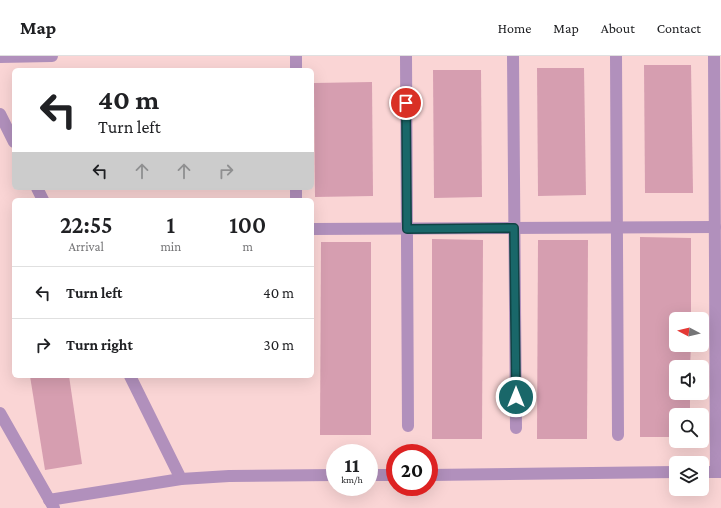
<!DOCTYPE html>
<style>
:root{--surface:#fff;--page:#f6f6f6;--text:#202124;--muted:#757577;--line:#e0e0e0}
body{margin:0;font-family:"Crimson Pro",serif;background:var(--page);color:var(--text);height:100vh;display:flex;flex-direction:column;font-size:15px;white-space:nowrap}
*{box-sizing:border-box;margin:0}
p{font-size:13px;color:var(--muted)}
.icon{flex:none;width:22px;height:22px;fill:none;stroke:currentColor;stroke-width:2;stroke-linecap:round;stroke-linejoin:round}
.map{position:relative;flex:1;overflow:hidden}
.sheet{position:absolute;left:12px;top:142px;width:302px;height:180px;display:flex;flex-direction:column;background:var(--surface);border-radius:6px;box-shadow:0 4px 16px #0002}
.sheet>*{flex:none}
.banner{position:absolute;left:12px;top:12px;width:302px;height:122px;border-radius:6px;box-shadow:0 4px 16px #0002;background:#fff;color:var(--text);overflow:hidden}
.needle{width:26px;rotate:277deg}
.controls{position:absolute;left:669px;top:256px;display:grid;gap:8px}
.controls a{display:grid;place-items:center;width:40px;height:40px;border-radius:6px;background:var(--surface);box-shadow:0 4px 16px #0002;font-size:20px}
.speed{position:absolute;left:326px;top:388px;display:flex;gap:8px;font-size:20px;font-weight:700;text-align:center}
.speed>*{display:grid;place-content:center;width:52px;height:52px;border-radius:50%;background:var(--surface);box-shadow:0 4px 16px #0002;line-height:1}
.speed small{font-size:10px;font-weight:400}
.speed .limit{border:6px solid #d22;background:#fff;color:#111}
.pin{position:absolute;display:grid;place-items:center;width:34px;height:34px;color:#fff;margin:-17px;border:2px solid #fff;border-radius:50%;box-shadow:0 1px 4px #0007}
.me{position:absolute;width:44px;margin:-22px;rotate:0deg;stroke-linejoin:round;filter:drop-shadow(0 0 3px #0008)}
.turn{display:flex;align-items:center;gap:14px;height:84px;padding:0 20px;font-size:18px}
.turn .icon{width:52px;height:52px;stroke-width:2.5}
.turn b{display:block;font-size:28px;line-height:34px}
.lanes{display:flex;align-items:center;height:38px;padding:0 20px;background:#0003;justify-content:center;gap:20px;direction:ltr}
.lanes .off{opacity:.35}
.eta{display:flex;justify-content:space-evenly;align-items:center;height:68px;text-align:center}
.eta b{font-size:24px;font-weight:600;line-height:28px}
ul{padding:0;list-style:none}
li{display:flex;align-items:center;gap:12px;height:52px;padding:0 20px;border-top:1px solid var(--line)}
li div{flex:1}
li b{display:block;font-size:15px}
li em{font-style:normal}
header{display:flex;align-items:center;gap:24px;box-sizing:border-box;height:56px;padding:0 20px;background:var(--surface);border-bottom:1px solid var(--line)}
header strong{font-size:19px}
nav{display:flex;gap:22px;margin-inline-start:auto;font-size:14px}
.map>svg:first-child{display:block}
.building{fill:#d69eb0}
.lines{fill:none;stroke-linecap:round;stroke-linejoin:round}
.lane{stroke:#b190bc;stroke-width:12}
.street{stroke:#b190bc;stroke-width:12}
.route-casing{stroke:#104344;stroke-width:10}
.route{stroke:#196769;stroke-width:7}
</style>
<header>
<strong>Map</strong>
<nav><a>Home</a><a>Map</a><a>About</a><a>Contact</a></nav>
</header>
<div class="map">
<svg width="721" height="452" viewBox="0 0 721 452">
<rect width="100%" height="100%" fill="#fad5d5"/>
<g class="building">
<path d="M644,9H691L693,137H645Z"/>
<path d="M537,12H584L586,139L538,140Z"/>
<path d="M433,14H481L482,141L434,142Z"/>
<path d="M372,26L373,140L315,141L314,27Z"/>
<path d="M640,181L691,182V263H676V289H691L690,311H676V337H690V359H676V381H640Z"/>
<path d="M432,183L483,184L482,383H432Z"/>
<path d="M538,184H588L587,383H537Z"/>
<path d="M321,186H371V379H320Z"/>
<path d="M30,320H69L82,408L45,414Z"/>
</g>
<g class="lines">
<g class="lane">
<path d="M296,0V14"/>
<path d="M406,0L408,370"/>
<path d="M513,0L516,372"/>
<path d="M616,0L618,379"/>
<path d="M0,1L52,0"/>
<path d="M296,132V144"/>
<path d="M312,173L715,171"/>
<path d="M0,357L54,452"/>
<path d="M49,444L181,423"/>
</g>
<g class="street">
<path d="M714,0L716,416"/>
<path d="M0,58L14,86"/>
<path d="M37,132L43,144"/>
<path d="M130,320L181,423L229,420L335,419"/>
<path d="M702,416H721"/>
<path d="M369,419H395"/>
<path d="M429,419L676,416"/>
</g>
</g>
<g class="lines">
<defs>
<path id="route" d="M406,47L407,173L514,172L516,341"/>
</defs>
<use href="#route" class="route-casing"/>
<use href="#route" class="route"/>
</g>
</svg>
<div class="controls">
<a><svg class="needle" viewBox="-14 -14 28 28"><path d="M0-13l5 13h-10z" fill="#e53935"/><path d="M0 13l5-13h-10z" fill="#757577"/></svg></a>
<a><svg class="icon" aria-label="sound" viewBox="0 0 24 24"><path d="M4 9h4l5-4v14l-5-4H4zM17 9q2 3 0 6"/></svg></a>
<a><svg class="icon" aria-label="search" viewBox="0 0 24 24"><circle cx="10" cy="10" r="6"/><path d="M15 15l6 6"/></svg></a>
<a><svg class="icon" aria-label="layers" viewBox="0 0 24 24"><path d="M12 4l9 5-9 5-9-5zM3 14l9 5 9-5"/></svg></a>
</div>
<div class="speed"><div>11<small>km/h</small></div><div class="limit">20</div></div>
<div class="pin" style="left:406px;top:47px;background:#d93025"><svg class="icon" aria-label="arrive" viewBox="0 0 24 24"><path d="M6 21V4h12l-3 4 3 4H6"/></svg></div>
<svg class="me" style="left:516px;top:341px" viewBox="-20 -20 40 40"><circle r="17" fill="#196769" stroke="#fff" stroke-width="3"/><path d="M0-11L8 9 0 5-8 9z" fill="#fff"/></svg>
<div class="banner">
<div class="turn"><svg class="icon" aria-label="left" viewBox="0 0 24 24"><path d="M17 20v-9H6M10 6l-5 5 5 5"/></svg><div><b>40 m</b>Turn left</div></div>
<div class="lanes"><svg class="icon" aria-label="left" viewBox="0 0 24 24"><path d="M17 20v-9H6M10 6l-5 5 5 5"/></svg><svg class="icon off" aria-label="ahead" viewBox="0 0 24 24"><path d="M12 20V5M6 11l6-6 6 6"/></svg><svg class="icon off" aria-label="ahead" viewBox="0 0 24 24"><path d="M12 20V5M6 11l6-6 6 6"/></svg><svg class="icon off" aria-label="right" viewBox="0 0 24 24"><path d="M7 20v-9h11M14 6l5 5-5 5"/></svg></div>
</div>
<section class="sheet">
<div class="eta">
<div><b>22:55</b><p>Arrival</p></div>
<div><b>1</b><p>min</p></div>
<div><b>100</b><p>m</p></div>
</div>
<ul>
<li><svg class="icon" aria-label="left" viewBox="0 0 24 24"><path d="M17 20v-9H6M10 6l-5 5 5 5"/></svg><div><b>Turn left</b></div><em>40 m</em></li>
<li><svg class="icon" aria-label="right" viewBox="0 0 24 24"><path d="M7 20v-9h11M14 6l5 5-5 5"/></svg><div><b>Turn right</b></div><em>30 m</em></li>
</ul>
</section>
</div>
